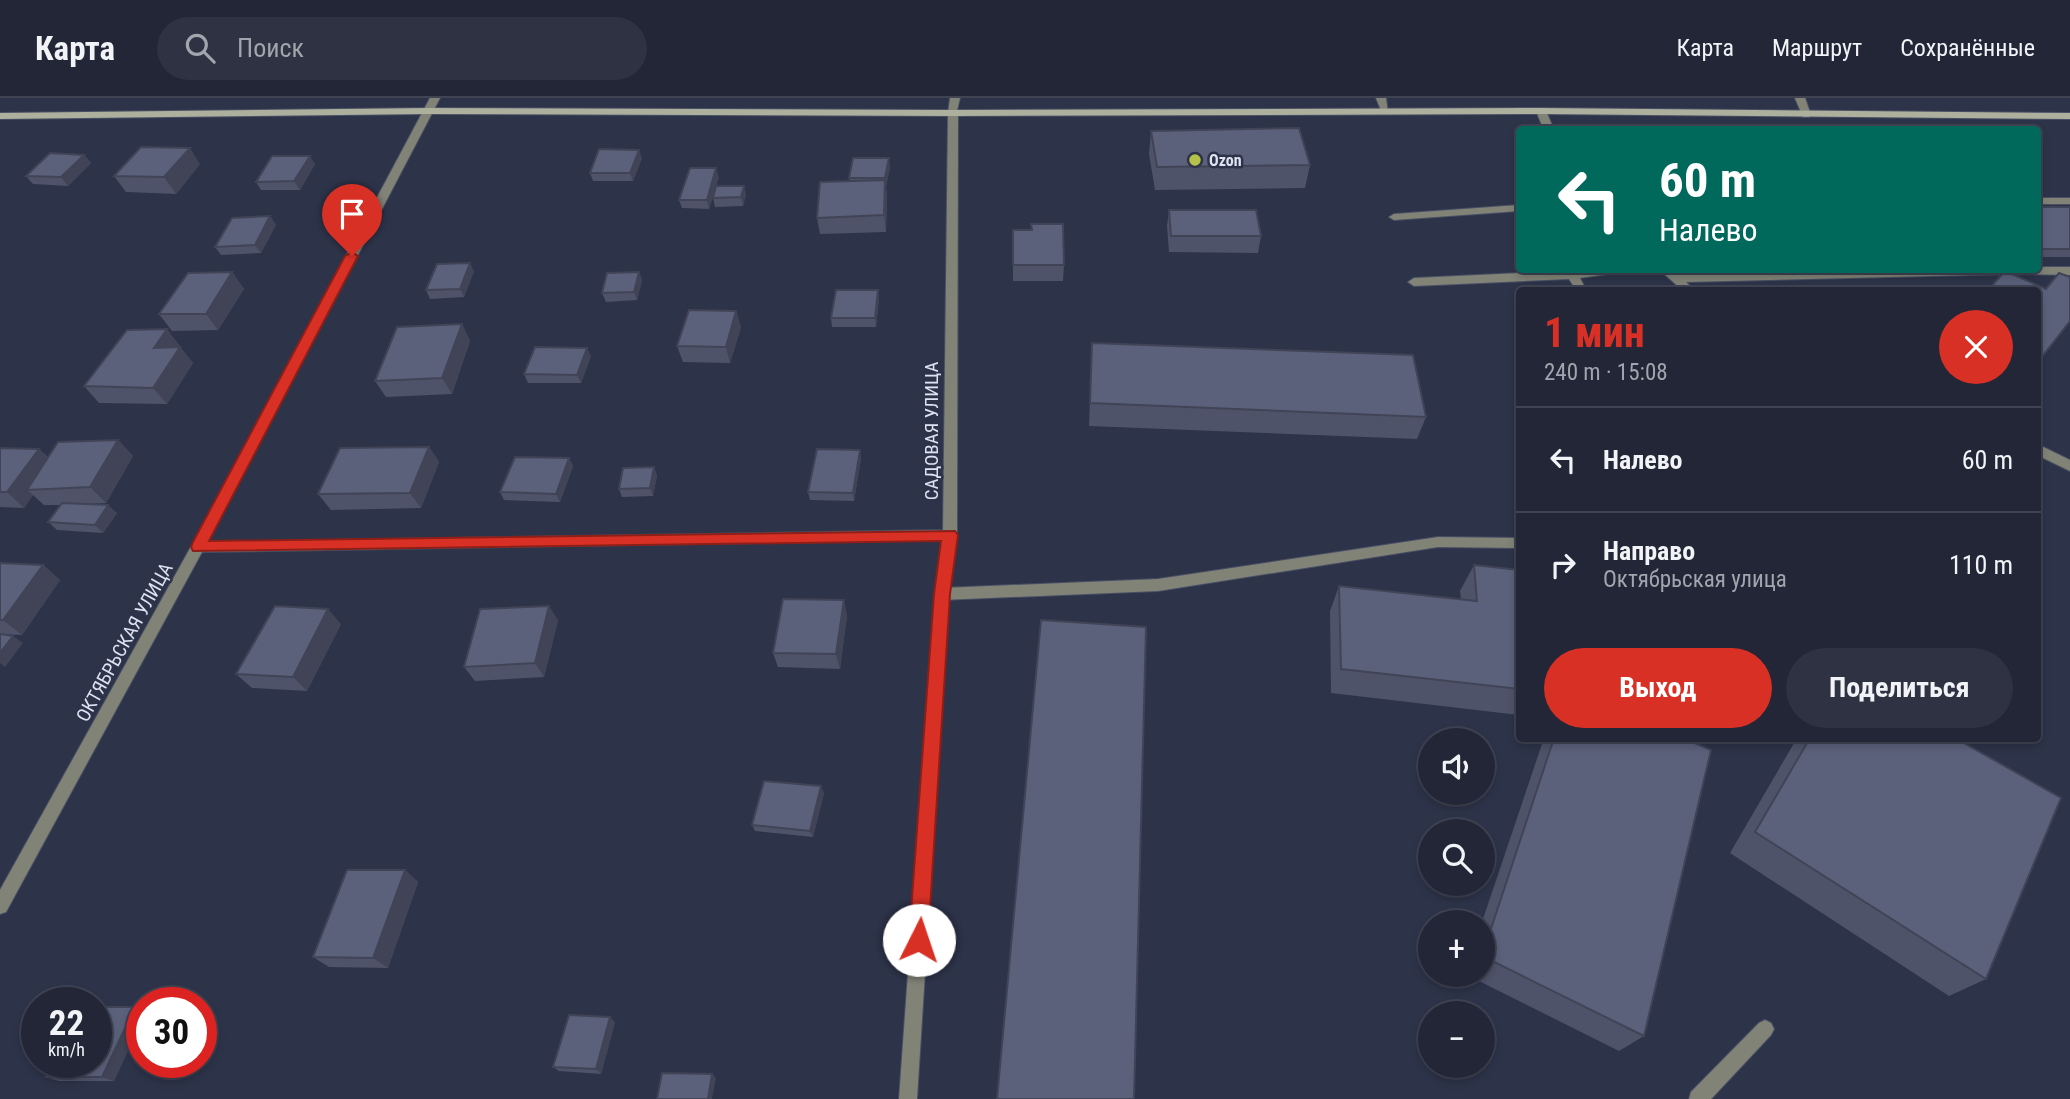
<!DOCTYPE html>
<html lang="ru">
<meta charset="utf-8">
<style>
:root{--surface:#222637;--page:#2e3242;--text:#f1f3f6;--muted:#a2a5ad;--line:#3f4352;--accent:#d93025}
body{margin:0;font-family:"Roboto Condensed",sans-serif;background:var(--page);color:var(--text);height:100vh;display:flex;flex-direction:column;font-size:26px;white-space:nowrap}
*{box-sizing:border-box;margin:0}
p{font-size:23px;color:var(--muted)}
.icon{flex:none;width:38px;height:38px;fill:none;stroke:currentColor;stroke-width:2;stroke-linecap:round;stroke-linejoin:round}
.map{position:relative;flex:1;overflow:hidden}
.details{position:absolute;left:1516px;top:189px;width:525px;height:455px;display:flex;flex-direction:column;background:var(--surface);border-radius:7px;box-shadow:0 4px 10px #0003,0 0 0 2px var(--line)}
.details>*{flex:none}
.guide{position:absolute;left:1516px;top:28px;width:525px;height:147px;border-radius:7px;box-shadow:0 4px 10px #0003,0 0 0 2px var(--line);background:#00695c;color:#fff;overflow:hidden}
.fabs{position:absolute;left:1418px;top:630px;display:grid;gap:14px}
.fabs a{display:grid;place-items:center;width:77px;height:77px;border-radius:50%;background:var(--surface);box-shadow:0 4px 10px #0003,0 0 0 2px var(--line);font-size:35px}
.speed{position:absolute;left:21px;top:889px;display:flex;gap:14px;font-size:35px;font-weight:700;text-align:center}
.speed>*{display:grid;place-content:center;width:91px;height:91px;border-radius:50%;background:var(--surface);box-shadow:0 4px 10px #0003,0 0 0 2px var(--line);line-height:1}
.speed small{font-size:18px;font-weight:400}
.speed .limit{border:10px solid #d22;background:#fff;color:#111}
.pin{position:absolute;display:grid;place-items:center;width:60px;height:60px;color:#fff;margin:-72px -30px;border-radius:50% 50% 50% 0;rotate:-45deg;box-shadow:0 0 7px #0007}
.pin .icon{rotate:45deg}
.me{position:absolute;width:77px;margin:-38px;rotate:4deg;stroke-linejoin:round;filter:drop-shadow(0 0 5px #0008)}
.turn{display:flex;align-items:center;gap:24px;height:147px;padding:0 28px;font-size:32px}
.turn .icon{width:91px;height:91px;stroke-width:2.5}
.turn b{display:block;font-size:49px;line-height:60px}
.round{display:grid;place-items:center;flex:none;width:74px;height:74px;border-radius:37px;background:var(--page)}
.overview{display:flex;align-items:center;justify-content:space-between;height:119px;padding:0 28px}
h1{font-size:42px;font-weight:700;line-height:52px;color:var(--accent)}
.button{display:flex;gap:14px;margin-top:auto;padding:14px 28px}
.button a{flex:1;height:80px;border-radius:42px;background:var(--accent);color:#fff;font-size:28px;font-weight:700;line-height:80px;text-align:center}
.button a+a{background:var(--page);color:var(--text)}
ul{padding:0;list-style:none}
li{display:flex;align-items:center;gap:21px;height:105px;padding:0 28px;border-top:2px solid var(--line)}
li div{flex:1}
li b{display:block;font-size:26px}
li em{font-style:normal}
header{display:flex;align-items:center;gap:42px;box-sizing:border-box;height:98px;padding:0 35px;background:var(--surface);border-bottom:2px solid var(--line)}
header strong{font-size:33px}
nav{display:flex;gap:38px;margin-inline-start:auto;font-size:24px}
.search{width:490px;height:63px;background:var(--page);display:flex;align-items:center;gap:18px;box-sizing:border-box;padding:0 24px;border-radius:38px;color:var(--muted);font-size:26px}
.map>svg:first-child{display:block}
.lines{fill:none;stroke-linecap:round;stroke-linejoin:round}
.service-casing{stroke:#494f64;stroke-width:2}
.minor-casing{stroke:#494f64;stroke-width:2}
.tertiary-casing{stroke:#494f64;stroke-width:2}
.secondary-casing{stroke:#494f64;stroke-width:2}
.service{fill:#818377;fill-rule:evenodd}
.minor{fill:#818377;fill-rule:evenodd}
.tertiary{fill:#818377;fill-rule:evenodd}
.secondary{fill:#adb09c;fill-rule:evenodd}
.wall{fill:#4e536a}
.shaded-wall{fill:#404456}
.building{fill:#5b617b;stroke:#404456;stroke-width:2}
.route{fill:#d93025;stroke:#8d1f18;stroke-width:2}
.poi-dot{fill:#b6c149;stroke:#2d3349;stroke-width:2.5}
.labels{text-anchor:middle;stroke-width:5;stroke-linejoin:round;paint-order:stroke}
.far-poi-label{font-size:16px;font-weight:bold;fill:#dee2f1;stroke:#2d3349;text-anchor:start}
.street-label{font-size:19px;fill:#dee2f1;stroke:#2d3349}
</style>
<header>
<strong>Карта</strong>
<div class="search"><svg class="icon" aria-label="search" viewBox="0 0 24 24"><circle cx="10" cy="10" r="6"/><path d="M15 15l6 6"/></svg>Поиск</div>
<nav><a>Карта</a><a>Маршрут</a><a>Сохранённые</a></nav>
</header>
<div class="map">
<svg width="2070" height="1001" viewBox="0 0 2070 1001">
<rect width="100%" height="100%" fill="#2d3349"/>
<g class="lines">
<defs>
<g id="service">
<path d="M1376,0H1386L1388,15H1382Z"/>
<path d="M1795,0H1805L1811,17L1809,19H1803Z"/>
<path d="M1541,10L1546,13L1554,32H1544L1536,13Z"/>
<rect x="2037" y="100" width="33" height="6"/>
<path d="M1519,107V113L1394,122L1389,119L1394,116Z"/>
<path d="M2037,169H2070V177L2013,176L1686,184L1694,192H1682L1660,172H1672L1679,177L1900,172H2037Z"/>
<path d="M1587,172H1614L1608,176L1580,180L1586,192H1576L1569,181L1414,188L1408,184L1414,180Z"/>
<path d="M2037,346L2070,362V373L2037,357Z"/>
<path d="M1438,439L1519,440V450L1438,449L1158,493L942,502L937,500L935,496L937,492L942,490L1158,481Z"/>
<path d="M1765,922L1771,925L1774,931L1771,937L1711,1001H1689L1691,994L1759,925Z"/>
</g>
<path id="minor" d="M430,0H440L208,444L943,432L948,15L953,12L958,15L957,437L949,496L917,1001H899L935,496L943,442L202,454L6,814L0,816V792L193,445Z"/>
<path id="tertiary" d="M950,0H960L956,17L948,15Z"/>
<path id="secondary" d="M428,10L953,12L1541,10L2070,15V21L1541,16L953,18L428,16L0,21V15Z"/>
</defs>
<use href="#service" class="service-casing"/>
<use href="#minor" class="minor-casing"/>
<use href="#tertiary" class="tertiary-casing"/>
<use href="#secondary" class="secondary-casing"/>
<use href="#service" class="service"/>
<use href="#minor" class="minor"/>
<use href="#tertiary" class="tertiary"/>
<use href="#secondary" class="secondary"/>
</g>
<g class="wall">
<path d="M1151,33L1310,67L1305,90L1155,92L1149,56Z"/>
<path d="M84,57L91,65L68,88L33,86L26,78Z"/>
<path d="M642,60L633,83H593L590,75Z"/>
<path d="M200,66L176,96L126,94L114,78Z"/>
<path d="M315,66L300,92H261L256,84Z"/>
<path d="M890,69L886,89L887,99L886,134L820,136L817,120L850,83L849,80Z"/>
<path d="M719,79L716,88L746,96L743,108L715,109L713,100L715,92L709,111L682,110L679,102Z"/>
<rect x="2037" y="109" width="33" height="50"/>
<path d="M1169,112L1261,138L1258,155L1169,154L1167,128Z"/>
<path d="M270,118L276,127L261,155L221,157L215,149Z"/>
<path d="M1032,132L1064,167L1063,183H1013V167Z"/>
<path d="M474,173L464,199L430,201L426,192Z"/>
<path d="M232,174L244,191L218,232L172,233L159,216Z"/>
<path d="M639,174L642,182L637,202L606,204L602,195Z"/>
<path d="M879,200L876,229H832L831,220Z"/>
<path d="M736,213L741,229L730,265L683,264L677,248Z"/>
<path d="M462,226L470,243L452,296L386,299L375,283Z"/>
<path d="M1092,245L1426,319L1417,341L1089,328Z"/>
<path d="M180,248L179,249H180L193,265L167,306L99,305L84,288Z"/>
<path d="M591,258L581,285H528L524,276Z"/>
<path d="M118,342L133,358L106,405L83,406L117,415L103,435L57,432L48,424L61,407H44L33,397L24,410L0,409V350L39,351L48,359Z"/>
<path d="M429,349L439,364L421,410L331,412L318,396Z"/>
<path d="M569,360L573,368L560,404L504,402L500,394Z"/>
<path d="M861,360L854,403L810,402L808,394Z"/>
<path d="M657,377L653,398L622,399L619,391Z"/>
<path d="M0,465L43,467L60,482L22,537L0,536Z"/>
<path d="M1474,467L1519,472V617L1331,595L1330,513L1339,488L1461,501L1460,493Z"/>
<path d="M847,517L840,571L778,569L773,555Z"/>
<path d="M558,522L544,579L475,583L464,569Z"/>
<path d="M341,526L307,593L252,590L236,576Z"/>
<path d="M1544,640H1683L1644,938L1619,953L1467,877H1482V824Z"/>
<path d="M1797,640H1955L1986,881L1949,898L1730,755Z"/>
<path d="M824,695L813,739L755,733L752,727Z"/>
<path d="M405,772L418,784L388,870L329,869L313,859Z"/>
<path d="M135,909L142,912V922L114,983H59L46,979Z"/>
<path d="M615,924L601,976L559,973L553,969Z"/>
</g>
<g class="shaded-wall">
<path d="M190,50L200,66L176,96L164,79Z"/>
<path d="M639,52L642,60L633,83L630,75Z"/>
<path d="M84,57L91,65L68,88L61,79Z"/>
<path d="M310,58L315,66L300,92L294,83Z"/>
<path d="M889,60L890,69L886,89L885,80Z"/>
<path d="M716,70L719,79L709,111L707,102Z"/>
<path d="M885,82L887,99L886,134L884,117Z"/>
<path d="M744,88L746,96L743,108L741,99Z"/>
<path d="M270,118L276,127L261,155L255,147Z"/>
<path d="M470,165L474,173L464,199L460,191Z"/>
<path d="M232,174L244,191L218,232L206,216Z"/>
<path d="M639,174L642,182L637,202L634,194Z"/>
<path d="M878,192L879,200L876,229L875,220Z"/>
<path d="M736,213L741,229L730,265L726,249Z"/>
<path d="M462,226L470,243L452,296L442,280Z"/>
<path d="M167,231L180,248L168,267L154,250Z"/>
<path d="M180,249L193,265L167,306L153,290Z"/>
<path d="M587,250L591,258L581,285L577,277Z"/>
<path d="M118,342L133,358L106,405L90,389Z"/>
<path d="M429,349L439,364L421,410L410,395Z"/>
<path d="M39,351L56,367L27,392L33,397L24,410L7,394Z"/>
<path d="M860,352L861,360L854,403L853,395Z"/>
<path d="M569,360L573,368L560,404L556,396Z"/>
<path d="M654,369L657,377L653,398L650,390Z"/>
<path d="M108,407L117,415L103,435L95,427Z"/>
<path d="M43,467L60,482L22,537L3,522Z"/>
<path d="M844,502L847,517L840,571L836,556Z"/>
<path d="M549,508L558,522L544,579L535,565Z"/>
<path d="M328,511L341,526L307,593L293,579Z"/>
<path d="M13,538L23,545L5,569L0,565V555Z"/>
<path d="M821,688L824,695L813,739L810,733Z"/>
<path d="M405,772L418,784L388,870L373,860Z"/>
<path d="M135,909L142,912V922L114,983L102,979Z"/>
<path d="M610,919L615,924L601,976L596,971Z"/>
<path d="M712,976L716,980L712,1001H708Z"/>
</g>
<g class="building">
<path d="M1299,30L1310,67L1157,69L1151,33Z"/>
<path d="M141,49L190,50L164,79L114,78Z"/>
<path d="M599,51L639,52L630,75H590Z"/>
<path d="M50,55L84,57L61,79L26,78Z"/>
<path d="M272,58H310L294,83L256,84Z"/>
<path d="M853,60H889L885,80H849Z"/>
<path d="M690,70H716L707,102H679Z"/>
<path d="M885,82L884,117L817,120L820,84Z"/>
<path d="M716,88H744L741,99L713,100Z"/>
<rect x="2037" y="109" width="33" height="42"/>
<path d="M1169,112H1256L1261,138H1171Z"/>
<path d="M270,118L255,147L215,149L232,120Z"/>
<path d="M1031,126H1063L1064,167H1013V132H1032Z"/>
<path d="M470,165L460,191L426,192L437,166Z"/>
<path d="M2005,173L2046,191L2059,175L2070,179V223L2037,265V192H1988Z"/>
<path d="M232,174L206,216H159L188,175Z"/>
<path d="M639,174L634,194L602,195L607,175Z"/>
<path d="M836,192H878L875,220H831Z"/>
<path d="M689,212L736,213L726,249L677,248Z"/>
<path d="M462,226L442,280L375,283L397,229Z"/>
<path d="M167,231L154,250L180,249L153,290L84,288L127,232Z"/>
<path d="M1092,245L1413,257L1426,319L1090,305Z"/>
<path d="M535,249L587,250L577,277L524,276Z"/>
<path d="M118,342L90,389L27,392L58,344Z"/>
<path d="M429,349L410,395L318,396L340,350Z"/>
<path d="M0,350L39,351L7,394H0Z"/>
<path d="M817,351L860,352L853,395L808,394Z"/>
<path d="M515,359L569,360L556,396L500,394Z"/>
<path d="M654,369L650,390L619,391L623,370Z"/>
<path d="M62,405L108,407L95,427L48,424Z"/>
<path d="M0,465L43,467L3,522H0Z"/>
<path d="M1474,467L1519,472V591L1341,571L1339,488L1477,503Z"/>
<path d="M783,501L844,502L836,556L773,555Z"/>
<path d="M275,508L328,511L293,579L236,576Z"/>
<path d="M549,508L535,565L464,569L480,511Z"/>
<path d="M1041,522L1146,529L1134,1001H997Z"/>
<path d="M0,536L13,538L0,555Z"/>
<path d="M1554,640H1683L1711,652L1644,938L1482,858Z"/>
<path d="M1810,640H1955L2061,700L1986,881L1755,734Z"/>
<path d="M764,683L821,688L810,733L752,727Z"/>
<path d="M347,772H405L373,860L313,859Z"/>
<path d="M96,909H135L102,979H46L54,964H96Z"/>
<path d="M569,917L610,919L596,971L553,969Z"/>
<path d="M662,975L712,976L708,1001H657Z"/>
</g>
<path class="route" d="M352,154L358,158L209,443L955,433L958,437L950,496L928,842L925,848L919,851L912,848L909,842L934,496L941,443L193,453L191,449L193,444L345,158Z"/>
<circle class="poi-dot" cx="1195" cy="62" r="7"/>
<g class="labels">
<g class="far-poi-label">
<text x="1209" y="68">Ozon</text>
</g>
<g class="street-label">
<text transform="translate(931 333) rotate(-90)" y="7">САДОВАЯ УЛИЦА</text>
<text transform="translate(124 544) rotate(-61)" y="7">ОКТЯБРЬСКАЯ УЛИЦА</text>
</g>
</g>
</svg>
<div class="fabs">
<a><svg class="icon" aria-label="sound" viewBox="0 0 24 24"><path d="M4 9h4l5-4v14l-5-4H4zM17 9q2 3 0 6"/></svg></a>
<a><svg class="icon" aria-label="search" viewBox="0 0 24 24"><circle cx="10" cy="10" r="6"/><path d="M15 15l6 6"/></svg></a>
<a>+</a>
<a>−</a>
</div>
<div class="speed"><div>22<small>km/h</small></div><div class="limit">30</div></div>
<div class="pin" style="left:352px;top:158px;background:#d93025"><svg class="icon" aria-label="arrive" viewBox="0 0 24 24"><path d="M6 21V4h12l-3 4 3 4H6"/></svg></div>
<svg class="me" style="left:919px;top:842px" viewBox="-20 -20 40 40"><circle r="19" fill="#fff"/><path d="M0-13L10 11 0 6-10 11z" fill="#d93025"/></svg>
<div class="guide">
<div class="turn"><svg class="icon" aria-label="left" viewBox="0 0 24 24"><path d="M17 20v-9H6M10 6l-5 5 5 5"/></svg><div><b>60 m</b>Налево</div></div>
</div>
<section class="details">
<div class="overview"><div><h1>1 мин</h1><p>240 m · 15:08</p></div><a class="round" style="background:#d93025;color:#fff"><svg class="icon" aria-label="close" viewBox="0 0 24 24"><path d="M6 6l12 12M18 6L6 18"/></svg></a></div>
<ul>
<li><svg class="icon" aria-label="left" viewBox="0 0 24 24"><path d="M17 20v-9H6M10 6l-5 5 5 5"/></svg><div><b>Налево</b></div><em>60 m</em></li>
<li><svg class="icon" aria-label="right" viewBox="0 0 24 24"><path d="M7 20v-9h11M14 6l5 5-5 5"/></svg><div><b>Направо</b><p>Октябрьская улица</p></div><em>110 m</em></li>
</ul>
<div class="button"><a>Выход</a><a>Поделиться</a></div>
</section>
</div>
